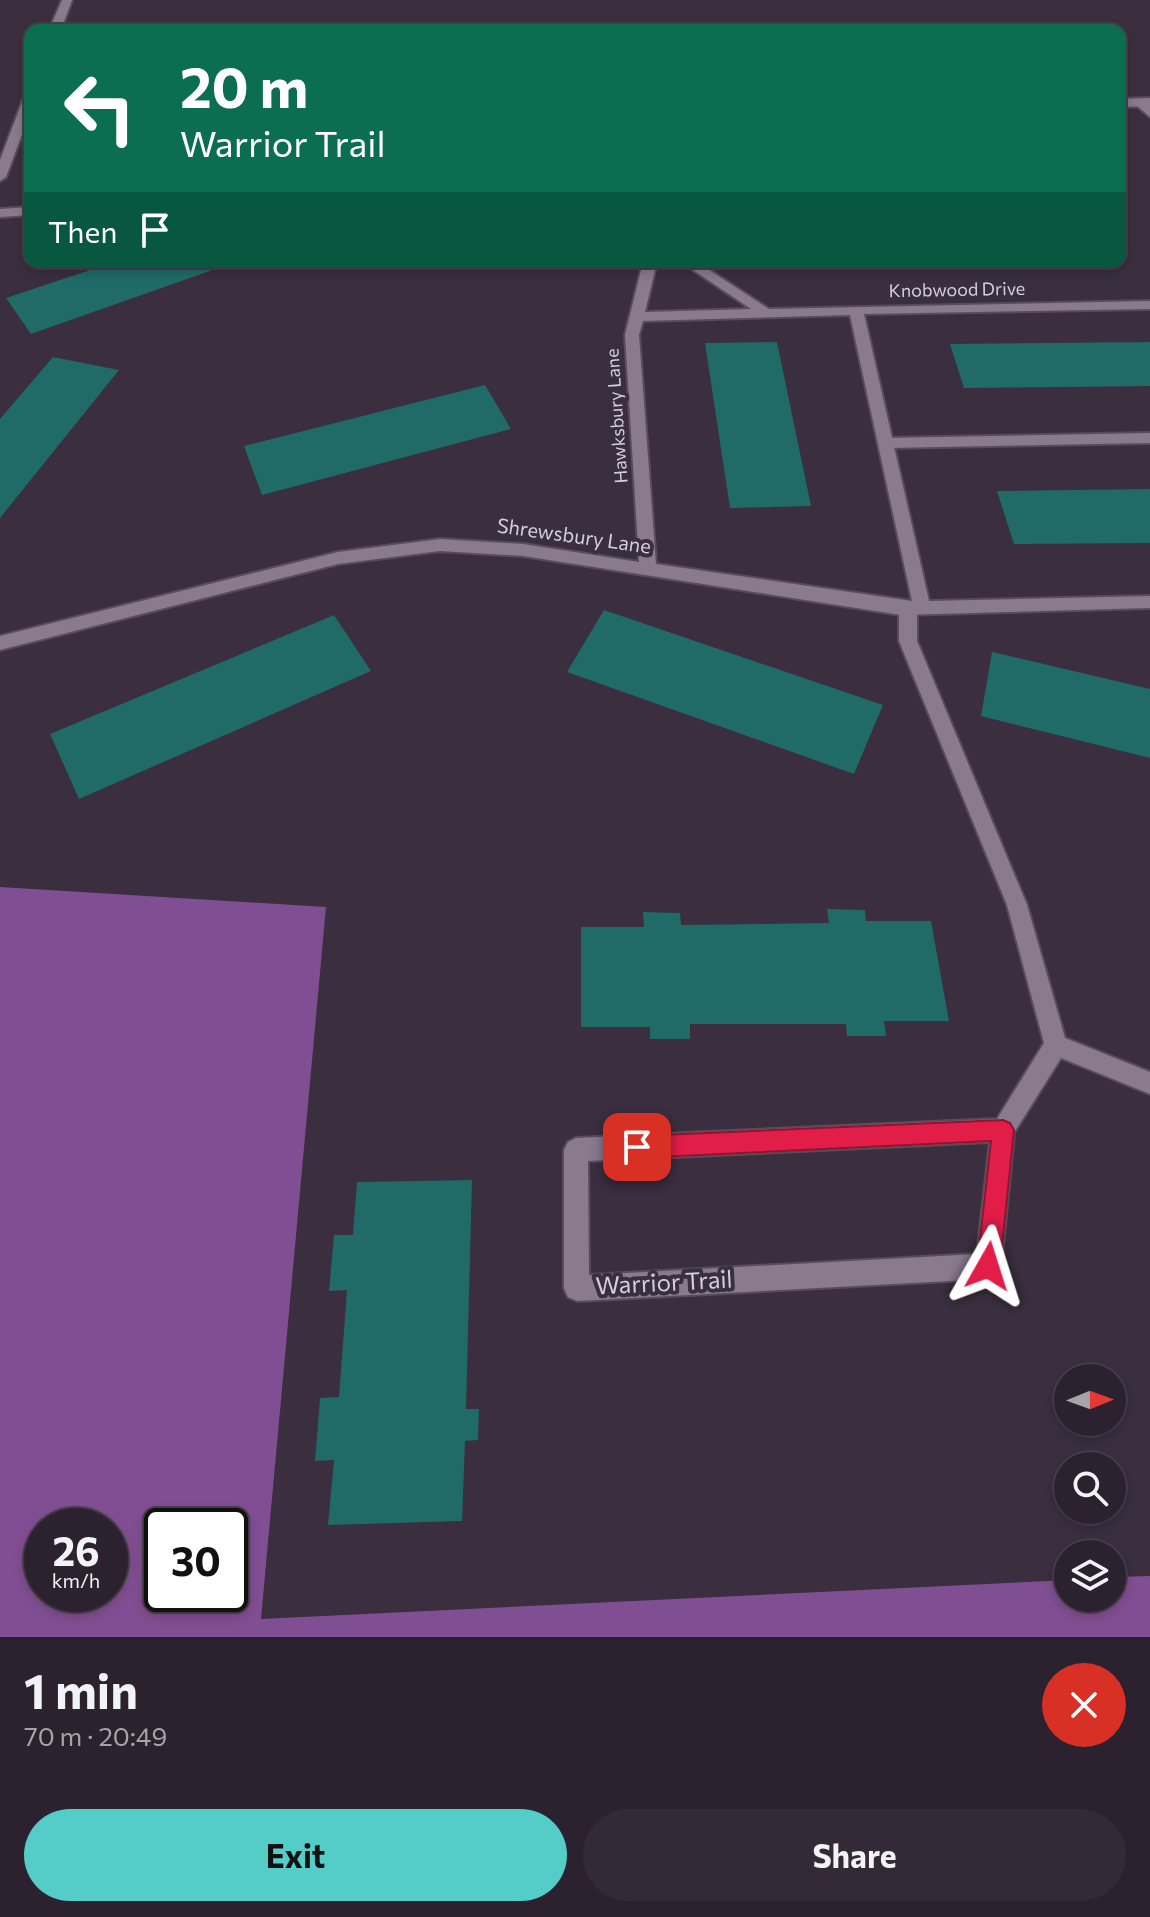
<!DOCTYPE html>
<meta charset="utf-8">
<style>
:root{--surface:#2c222f;--page:#342a37;--text:#f1f3f6;--muted:#a6a4aa;--line:#483f4b;--accent:#54cdc8}
body{margin:0;font-family:Commissioner,sans-serif;background:var(--page);color:var(--text);height:100vh;display:flex;flex-direction:column;font-size:30px;white-space:nowrap}
*{box-sizing:border-box;margin:0}
p{font-size:26px;color:var(--muted)}
.icon{flex:none;width:44px;height:44px;fill:none;stroke:currentColor;stroke-width:2;stroke-linecap:round;stroke-linejoin:round}
.map{position:relative;height:1637px;overflow:hidden}
.details{display:flex;flex-direction:column;background:var(--surface);flex:1}
.details>*{flex:none}
.hud{position:absolute;left:24px;top:24px;width:1102px;height:244px;border-radius:16px;box-shadow:0 4px 12px #0003,0 0 0 2px var(--line);background:#0b6e4f;color:#fff;overflow:hidden}
.needle{width:52px;rotate:89deg}
.tools{position:absolute;left:1054px;top:1364px;display:grid;gap:16px}
.tools a{display:grid;place-items:center;width:72px;height:72px;border-radius:50%;background:var(--surface);box-shadow:0 4px 12px #0003,0 0 0 2px var(--line);font-size:40px}
.speed{position:absolute;left:24px;top:1508px;display:flex;gap:16px;font-size:40px;font-weight:700;text-align:center}
.speed>*{display:grid;place-content:center;width:104px;height:104px;border-radius:50%;background:var(--surface);box-shadow:0 4px 12px #0003,0 0 0 2px var(--line);line-height:1}
.speed small{font-size:20px;font-weight:400}
.speed .limit{border:4px solid #111;border-radius:12px;background:#fff;color:#111}
.pin{position:absolute;display:grid;place-items:center;width:68px;height:68px;color:#fff;margin:-34px;border-radius:16px;box-shadow:0 4px 12px #0006}
.me{position:absolute;width:88px;margin:-44px;rotate:6deg;stroke-linejoin:round;filter:drop-shadow(0 0 6px #0008)}
.turn{display:flex;align-items:center;gap:28px;height:168px;padding:0 24px;font-size:36px}
.turn .icon{width:104px;height:104px;stroke-width:2.5}
.turn b{display:block;font-size:56px;line-height:68px}
.then{display:flex;align-items:center;height:76px;padding:0 24px;background:#0003;gap:16px;font-size:30px}
.round{display:grid;place-items:center;flex:none;width:84px;height:84px;border-radius:42px;background:var(--page)}
.summary{display:flex;align-items:center;justify-content:space-between;height:136px;padding:0 24px}
h1{font-size:48px;font-weight:700;line-height:60px}
.cta{display:flex;gap:16px;margin-top:auto;padding:16px 24px}
.cta a{flex:1;height:92px;border-radius:48px;background:var(--accent);color:#111;font-size:32px;font-weight:700;line-height:92px;text-align:center}
.cta a+a{background:var(--page);color:var(--text)}
.map>svg:first-child{display:block}
.forest{fill:#804e92;fill-rule:evenodd}
.building{fill:#206a67}
.lines{fill:none;stroke-linecap:round;stroke-linejoin:round}
.lane-casing{stroke:#574c5c;stroke-width:4}
.street-casing{stroke:#574c5c;stroke-width:4}
.lane{fill:#897a8e;fill-rule:evenodd}
.street{fill:#897a8e;fill-rule:evenodd}
.route{fill:#e11d48;stroke:#92132f;stroke-width:2}
.labels{text-anchor:middle;stroke-width:8;stroke-linejoin:round;paint-order:stroke}
.far-street-label{font-size:18px;fill:#d6ced9;stroke:#3a2e3f}
.street-label{font-size:20px;fill:#d6ced9;stroke:#3a2e3f}
.near-street-label{font-size:24px;fill:#d6ced9;stroke:#3a2e3f}
</style>
<div class="map">
<svg width="1150" height="1637" viewBox="0 0 1150 1637">
<rect width="100%" height="100%" fill="#3a2e3f"/>
<path class="forest" d="M0,887L326,907L261,1619L1068,1580V1598H1112V1577L1150,1576V1637H0ZM42,1526H110V1594H42ZM162,1526H230V1594H162Z"/>
<g class="building">
<path d="M114,262H220L221,267L31,334L6,298Z"/>
<path d="M777,342L811,506L730,508L705,343Z"/>
<path d="M1150,342V386L964,388L950,344Z"/>
<path d="M53,357L119,370L0,518V419Z"/>
<path d="M485,385L511,429L262,495L244,446Z"/>
<path d="M1150,489V543L1014,544L997,491Z"/>
<path d="M604,610L883,705L854,774L567,672Z"/>
<path d="M334,615L371,671L79,799L50,734Z"/>
<path d="M992,652L1150,689V758L981,716Z"/>
<path d="M827,909L865,910L866,921H931L949,1021H884L886,1036H847L846,1024H690V1039H650V1027H581V927H644L643,912L680,913L681,925L829,923Z"/>
<path d="M472,1180L466,1409H479L478,1440L465,1441L462,1521L328,1525L334,1460L315,1461L320,1398L339,1397L347,1290L329,1291L334,1235H353L357,1182Z"/>
</g>
<g class="lines">
<defs>
<g id="lane">
<path d="M1136,99H1144L1150,106V117L1136,105Z"/>
<path d="M1150,433V443L886,448L878,443L886,438Z"/>
<path d="M908,601L917,608V641L1027,905L1024,912L1017,914L1010,912L1007,905L899,641V608Z"/>
</g>
<g id="street">
<path d="M62,0H72L61,30H49Z"/>
<path d="M30,93V113L6,177L0,181V160L24,97Z"/>
<path d="M1150,98V106L1120,107V99Z"/>
<path d="M30,207V215L0,217V209Z"/>
<path d="M643,262H657L645,312L751,309L681,262H697L769,309L1150,301V309L864,314L929,601L1150,596V608L901,615L523,556L440,551L338,564L0,650V636L338,552L440,539L523,544L639,562L625,335ZM850,315L912,601L656,564L639,335L643,321Z"/>
<path d="M1017,896L1024,898L1027,905L1065,1038L1150,1072V1094L1061,1058L1014,1133L1001,1266L997,1275L988,1279L577,1301L568,1297L564,1288V1150L568,1142L576,1138L997,1119L1044,1043L1007,905L1010,898ZM990,1142L977,1254L589,1275L588,1161Z"/>
</g>
</defs>
<use href="#lane" class="lane-casing"/>
<use href="#street" class="street-casing"/>
<use href="#lane" class="lane"/>
<use href="#street" class="street"/>
</g>
<path class="route" d="M1003,1120L1010,1123L1014,1130L1000,1266L996,1274L988,1277L980,1274L977,1266L991,1141L637,1158L629,1155L626,1147L629,1139L637,1136Z"/>
<g class="labels">
<g class="far-street-label">
<text transform="translate(957 290) rotate(-1)" y="6">Knobwood Drive</text>
<text transform="translate(617 416) rotate(-94)" y="6">Hawksbury Lane</text>
</g>
<g class="street-label">
<text transform="translate(574 536) rotate(8)" y="7">Shrewsbury Lane</text>
</g>
<g class="near-street-label">
<text transform="translate(664 1283) rotate(-3)" y="8">Warrior Trail</text>
</g>
</g>
</svg>
<div class="tools">
<a><svg class="needle" viewBox="-14 -14 28 28"><path d="M0-13l5 13h-10z" fill="#e53935"/><path d="M0 13l5-13h-10z" fill="#a6a4aa"/></svg></a>
<a><svg class="icon" aria-label="search" viewBox="0 0 24 24"><circle cx="10" cy="10" r="6"/><path d="M15 15l6 6"/></svg></a>
<a><svg class="icon" aria-label="layers" viewBox="0 0 24 24"><path d="M12 4l9 5-9 5-9-5zM3 14l9 5 9-5"/></svg></a>
</div>
<div class="speed"><div>26<small>km/h</small></div><div class="limit">30</div></div>
<div class="pin" style="left:637px;top:1147px;background:#d93025"><svg class="icon" aria-label="arrive" viewBox="0 0 24 24"><path d="M6 21V4h12l-3 4 3 4H6"/></svg></div>
<svg class="me" style="left:988px;top:1266px" viewBox="-20 -20 40 40"><path d="M0-17L14 15 0 8-14 15z" fill="#e11d48" stroke="#fff" stroke-width="4"/></svg>
<div class="hud">
<div class="turn"><svg class="icon" aria-label="left" viewBox="0 0 24 24"><path d="M17 20v-9H6M10 6l-5 5 5 5"/></svg><div><b>20 m</b>Warrior Trail</div></div>
<div class="then">Then<svg class="icon" aria-label="arrive" viewBox="0 0 24 24"><path d="M6 21V4h12l-3 4 3 4H6"/></svg></div>
</div>
</div>
<section class="details">
<div class="summary"><div><h1>1 min</h1><p>70 m · 20:49</p></div><a class="round" style="background:#d93025;color:#fff"><svg class="icon" aria-label="close" viewBox="0 0 24 24"><path d="M6 6l12 12M18 6L6 18"/></svg></a></div>
<div class="cta"><a>Exit</a><a>Share</a></div>
</section>
